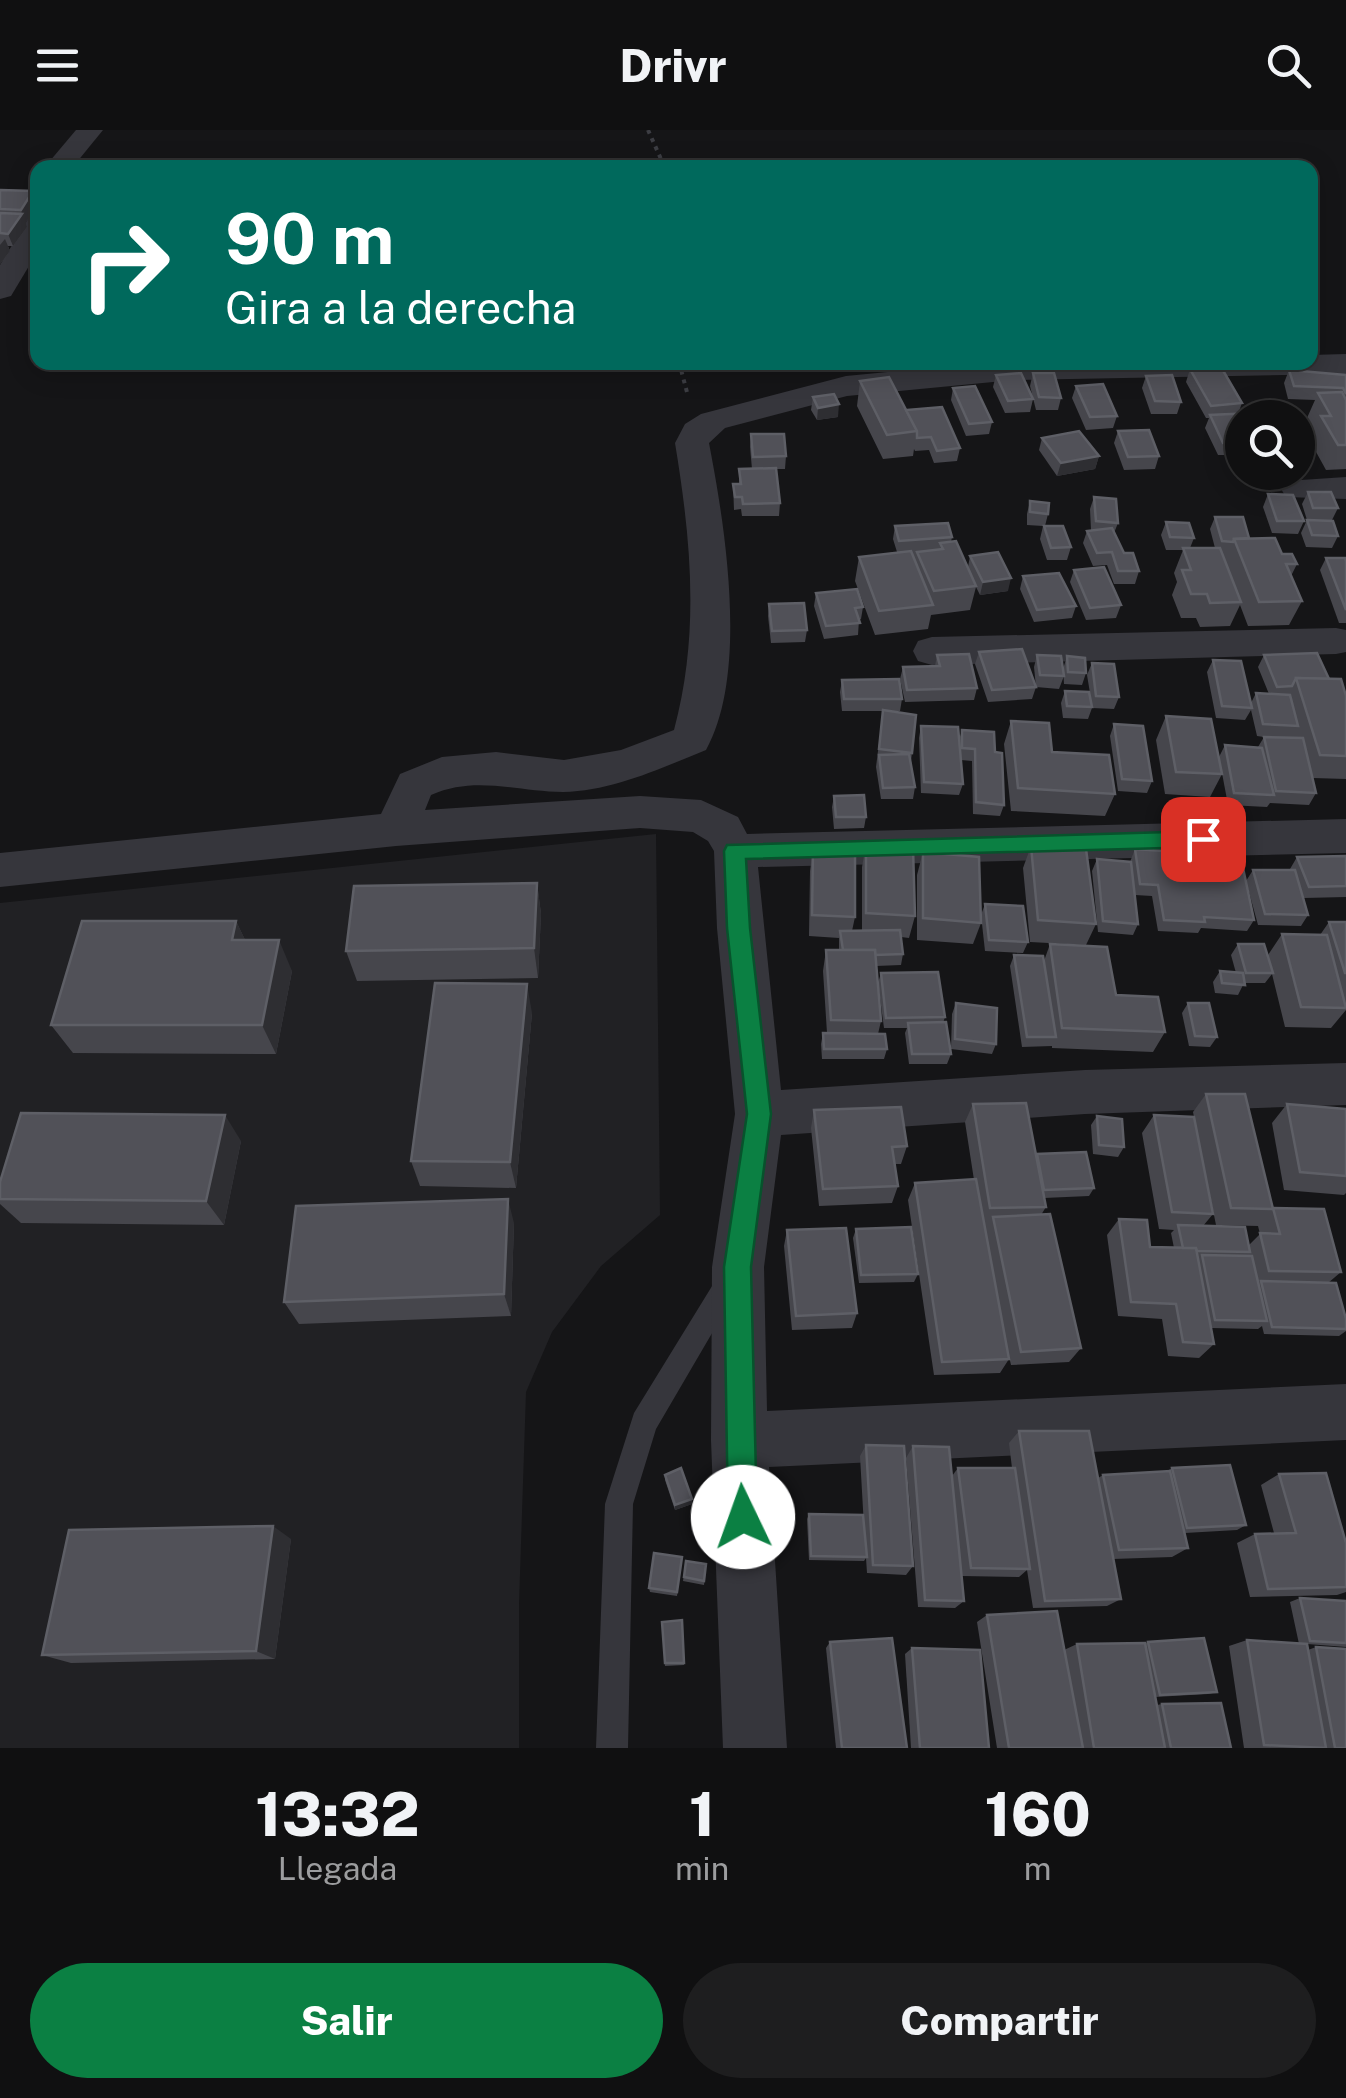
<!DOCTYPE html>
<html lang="es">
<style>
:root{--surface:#101011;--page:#1e1e1f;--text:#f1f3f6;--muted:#9c9d9f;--line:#303031;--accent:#0b8043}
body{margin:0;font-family:"Public Sans",sans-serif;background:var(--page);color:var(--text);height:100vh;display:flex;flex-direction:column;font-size:38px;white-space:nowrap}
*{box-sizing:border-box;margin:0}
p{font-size:32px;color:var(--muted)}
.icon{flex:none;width:55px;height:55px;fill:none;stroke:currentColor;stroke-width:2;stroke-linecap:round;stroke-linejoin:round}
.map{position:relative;height:1618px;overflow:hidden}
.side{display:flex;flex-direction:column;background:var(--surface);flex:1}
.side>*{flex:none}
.guide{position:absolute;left:30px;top:30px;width:1288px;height:210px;border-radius:20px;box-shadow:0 5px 25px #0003,0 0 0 2px var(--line);background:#00695c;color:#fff;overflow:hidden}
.fabs{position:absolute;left:1225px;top:270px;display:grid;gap:20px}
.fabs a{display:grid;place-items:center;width:90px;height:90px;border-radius:50%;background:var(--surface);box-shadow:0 5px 25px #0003,0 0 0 2px var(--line);font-size:50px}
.pin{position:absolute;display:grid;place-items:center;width:85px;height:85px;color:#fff;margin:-42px;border-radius:20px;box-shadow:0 5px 15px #0006}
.me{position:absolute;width:110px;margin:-55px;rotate:357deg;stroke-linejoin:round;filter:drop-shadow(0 0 8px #0008)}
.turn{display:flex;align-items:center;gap:35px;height:210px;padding:0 30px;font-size:45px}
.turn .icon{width:130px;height:130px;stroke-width:2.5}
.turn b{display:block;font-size:70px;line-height:85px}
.eta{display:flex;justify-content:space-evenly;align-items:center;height:170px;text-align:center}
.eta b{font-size:60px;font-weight:800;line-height:70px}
.action{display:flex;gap:20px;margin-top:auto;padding:20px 30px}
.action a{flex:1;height:115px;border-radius:60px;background:var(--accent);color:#fff;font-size:40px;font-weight:800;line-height:115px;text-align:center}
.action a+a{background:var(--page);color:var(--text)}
header{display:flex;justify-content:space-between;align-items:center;height:130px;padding:0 30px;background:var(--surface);font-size:45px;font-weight:800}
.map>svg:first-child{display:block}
.built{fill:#212124}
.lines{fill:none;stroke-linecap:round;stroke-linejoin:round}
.path{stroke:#3c3d43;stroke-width:4;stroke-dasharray:4 5;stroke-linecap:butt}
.service{fill:#36363c;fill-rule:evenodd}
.minor{fill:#36363c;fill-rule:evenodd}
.wall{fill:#46464c;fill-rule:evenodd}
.shaded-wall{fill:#2e2e32}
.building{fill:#515158;stroke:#5e5f66;stroke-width:2.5}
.route{fill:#0b8043;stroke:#07532c;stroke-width:2.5}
</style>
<header><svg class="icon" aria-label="menu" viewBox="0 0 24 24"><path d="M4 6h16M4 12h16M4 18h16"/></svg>Drivr<svg class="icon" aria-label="search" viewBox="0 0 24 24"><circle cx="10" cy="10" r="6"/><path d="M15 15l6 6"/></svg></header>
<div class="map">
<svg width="1346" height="1618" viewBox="0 0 1346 1618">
<rect width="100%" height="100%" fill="#151517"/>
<path class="built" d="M656,704L660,1085L601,1136L552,1202L526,1262L519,1474V1618H0V773Z"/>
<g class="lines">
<g class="path">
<path d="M648,0L665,38"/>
<path d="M679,232L688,266"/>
</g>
<path class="service" d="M726,1144L735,1148L739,1157L656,1299L633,1374L628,1618H596L605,1374L634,1283L717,1148Z"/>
<g class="minor">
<path d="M76,0H103L72,38H44Z"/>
<path d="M38,87V121L11,166L0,169V135L28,89Z"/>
<path d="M1346,224V244L1014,250L847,266L725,298L709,313C725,396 749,543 706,620C661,638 613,661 563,662C517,662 476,645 431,665L425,680L640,666L701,670L738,687L747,704L1346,689V723L758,737L781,960L1085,940L1346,933V975L1085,984L781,1005L764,1137L767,1281L1346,1254V1310L769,1337L787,1618H723L711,1310L712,1137L735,984L717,798L714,721L708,711L693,702L640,698L396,716L0,757V723L381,684L400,644L442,627L496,622L564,630L621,620L674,600C700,504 691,410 675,313L685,294L701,284L846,246L992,232H1310V225Z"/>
<path d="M1346,347V369L1286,367L1281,359L1286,351Z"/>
<path d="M1336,498L1346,500V522L1336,524L932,535L918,531L913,521L918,511L932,507Z"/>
</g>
</g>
<g class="wall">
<path d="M0,60L33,61L38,74L26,92L27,97L13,116H8L10,121L0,134Z"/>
<path d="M1190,239L1242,273L1238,284L1242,288V325H1218L1205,298L1209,288H1206L1186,252Z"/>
<path d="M1289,240L1346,245V339L1326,340L1310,311L1314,301L1307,288L1315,270L1288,269L1284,253Z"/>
<path d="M1033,243L1061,268L1058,280H1036L1030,256Z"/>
<path d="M996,245L1033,269L1030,282L1005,283L993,257Z"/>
<path d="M1146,246L1181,272L1177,284H1151L1142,258Z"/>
<path d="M860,251L906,280L960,318L957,331L934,333L929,320L915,321L914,319L913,326L883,329L857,276Z"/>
<path d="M1076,256L1117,286L1113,298L1086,300L1072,268Z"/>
<path d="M953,258L992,292L989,304L966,306L951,270Z"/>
<path d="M813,267L838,287L817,290L811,280Z"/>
<path d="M1118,301L1159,326L1155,339L1124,340L1114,313Z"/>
<path d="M751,304L786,326L785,339H776L780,373L779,386H742L741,379L734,380L733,354H739V339H752L750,317Z"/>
<path d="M1042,308L1099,326L1095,339L1057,346L1039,320Z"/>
<path d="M1308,362L1338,378L1332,390H1307L1302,374Z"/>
<path d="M1268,364L1304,391L1298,404L1272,403L1263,377Z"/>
<path d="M1094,367L1118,393L1114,403L1124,423L1139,441L1135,454H1114L1107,435L1093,436L1083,413L1087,401L1091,400L1090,379Z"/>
<path d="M1030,371L1048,384L1045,396L1071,417L1067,430H1047L1040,409L1043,396L1027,395V384Z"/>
<path d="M1215,387L1249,408L1282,424L1297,434L1291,446L1302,471L1289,495L1248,496L1240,475L1230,496L1200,497L1196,488H1181L1172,465L1177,452L1174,443L1183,420H1166L1161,405L1166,392L1194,408L1190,418H1215L1210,399Z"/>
<path d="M1307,390L1338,406L1332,418L1306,417L1301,403Z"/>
<path d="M895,396L952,407L951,412L968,437L970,426L1008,461L980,465L976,457L970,480L931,485L928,499L875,505L855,451L859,427L897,422L893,409Z"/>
<path d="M1326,428L1346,431V493H1339L1320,440Z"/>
<path d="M1074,440L1121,475L1116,488L1086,490L1070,452Z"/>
<path d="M1023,446L1076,476L1072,488L1034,492L1020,459Z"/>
<path d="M816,463L863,477L861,489L859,490L858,505L824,509L814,476Z"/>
<path d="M769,474L807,500L805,512L771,513L768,486Z"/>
<path d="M979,522L1036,557L1032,569L988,572L975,534Z"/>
<path d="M937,525L977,558L974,570L905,572L900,549L903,537L935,536Z"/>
<path d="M1037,525L1064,546L1059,559L1036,557L1034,537Z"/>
<path d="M1264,525L1329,549L1346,566V649L1313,648L1316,663L1309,675L1270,673L1267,677L1228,675L1219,627L1225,615L1258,617L1264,607L1257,606L1251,580L1245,590L1216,588L1207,542L1213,530L1251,573L1256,563L1269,564L1258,537Z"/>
<path d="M1067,526L1086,543L1082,555L1064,554L1063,539Z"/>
<path d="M1092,533L1119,567L1114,579L1092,578L1088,589L1063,588L1061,573L1065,561L1090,563L1087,545Z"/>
<path d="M842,550L902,569L900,581H888L912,623L911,631L915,657L913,669H881L876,637L883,581H842L840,562Z"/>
<path d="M1166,586L1222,644L1210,667L1165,664L1156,610Z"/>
<path d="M1011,591L1052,622L1115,664L1105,686L1011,681L1004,614Z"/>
<path d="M1114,594L1152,651L1147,663L1118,661L1110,606Z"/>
<path d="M921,596L959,610L962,600L995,622L1004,675L1000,686L973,684L972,631L961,630L963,654L959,665L921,663L919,608Z"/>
<path d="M834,666L866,687L864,698L834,699L832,677Z"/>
<path d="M866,714L915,786L909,808L901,807L903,824L901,835L876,836L881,891L878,904L887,919L884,929H822L821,914L823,903H827L823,841L826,820H839V808L809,806L810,741L813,719L855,787L852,801H862V737Z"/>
<path d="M1031,716L1096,794L1086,815L1030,812L1023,738Z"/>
<path d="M1135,719L1166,740L1191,741L1194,736L1254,790L1247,801L1201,798L1198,803L1158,801L1152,766L1135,765L1138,794L1133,805L1098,802L1092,741L1097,729L1130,732Z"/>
<path d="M923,722L981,793L973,814L917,810V745Z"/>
<path d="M1346,726V767L1304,768L1308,785L1301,796L1258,795L1246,751L1253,740H1291L1290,739L1297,727Z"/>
<path d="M537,753L541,784L538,848L357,851L346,821Z"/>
<path d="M985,774L1028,812L1023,823L985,821L981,785Z"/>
<path d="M236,791L245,810L292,841L276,924L73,923L51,895Z"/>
<path d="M1329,792H1346V880L1331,898L1285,897L1272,844L1265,853H1244L1238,865L1215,863L1213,852L1220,841L1236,843L1231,825L1238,814L1268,825L1282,804L1320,805Z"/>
<path d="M1050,814L1165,902L1153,922L1052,918V916L1022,917L1010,836L1014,825L1044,831Z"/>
<path d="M881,843L945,887L943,893L951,924L947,934H909L905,903L907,898H884L878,853Z"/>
<path d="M956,873L996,914L992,924L951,919L952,884Z"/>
<path d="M1188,873L1217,907L1210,917L1189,916L1182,883Z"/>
<path d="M532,883L516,1058L420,1056L411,1031Z"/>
<path d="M1206,964L1273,1078L1341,1142L1328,1153L1346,1189V1201L1339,1206L1264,1204L1262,1196L1258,1199L1211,1198L1214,1214L1199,1228L1168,1226L1162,1189L1118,1186L1107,1105L1119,1089L1150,1117L1174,1118L1171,1103L1174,1100L1159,1099L1142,1003L1154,985L1194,987L1193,982ZM1195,992L1216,1095L1258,1096L1260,1104L1249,1115L1203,1096L1213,1084Z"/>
<path d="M973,974L1036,1027L1037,1024L1094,1058L1089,1066L1044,1068L1046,1077L1041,1085L1081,1218L1069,1232L1011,1235L1008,1222L1009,1229L1000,1243L934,1245L908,1070L915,1053L974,1050L965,992Z"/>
<path d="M1287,974L1346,979V1063L1344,1065L1284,1060L1272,993Z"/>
<path d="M814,980L907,1016L901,1034H894L898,1056L892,1073L819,1076L811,998Z"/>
<path d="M1097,986L1124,1017L1118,1027L1093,1024L1091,995Z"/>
<path d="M241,1011L224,1095L21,1093L0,1074V1052Z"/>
<path d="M514,1093L511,1186L299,1194L284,1172Z"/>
<path d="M856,1099L918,1144L914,1152L859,1153L853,1108Z"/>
<path d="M787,1100L857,1183L852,1198L792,1200L784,1116Z"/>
<path d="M1019,1301L1098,1348L1103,1345L1167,1341L1172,1338L1246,1395L1237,1400L1185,1403L1188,1418L1172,1427L1113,1429L1121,1469L1107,1476L1033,1478L1027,1440L1019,1447L962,1446L964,1471L955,1478L918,1477L906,1328L913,1316L952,1346L958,1338H1012L1009,1313Z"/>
<path d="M866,1315L913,1436L906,1445L867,1443L866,1428L864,1431L809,1430L807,1389L809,1384L864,1397L860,1326Z"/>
<path d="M1279,1344L1346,1413V1462L1337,1465L1250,1467L1237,1413L1255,1404L1274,1403L1261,1355Z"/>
<path d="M665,1345L692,1374L675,1380L665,1350Z"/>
<path d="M291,1409L275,1529L71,1533L42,1525Z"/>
<path d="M682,1427L677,1466L650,1462L649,1458Z"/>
<path d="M686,1431L706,1434L704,1455L683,1451Z"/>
<path d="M1300,1468L1346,1471V1517L1307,1514L1308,1520L1316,1517L1346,1618H1244L1229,1516L1247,1510L1299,1514L1290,1472Z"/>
<path d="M987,1485L1064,1520L1077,1514L1145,1513L1148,1512L1217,1562L1208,1564L1155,1567L1157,1575L1162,1574L1231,1618H997L977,1492Z"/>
<path d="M682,1490L684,1535L665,1536L662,1492Z"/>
<path d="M830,1512L907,1618H836L826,1518Z"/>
<path d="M912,1518L989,1618H911L905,1524Z"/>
</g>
<g class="shaded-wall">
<path d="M33,61L38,74L26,92L27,97L13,116L8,104L22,84L21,80Z"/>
<path d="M5,109L10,121L0,134V115Z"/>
<path d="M839,274L838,287L817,290L818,278Z"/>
<path d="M1099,326L1095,339L1057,346L1061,333Z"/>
<path d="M1011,448L1008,461L980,465L983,452Z"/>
<path d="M537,753L541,784L538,848L534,818Z"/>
<path d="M236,791L251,822L232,810Z"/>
<path d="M279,810L292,841L276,924L262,895Z"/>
<path d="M527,854L532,883L516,1058L510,1032Z"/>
<path d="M225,985L241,1011L224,1095L206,1071Z"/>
<path d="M508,1069L514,1093L511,1186L504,1164Z"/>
<path d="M692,1369V1374L675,1380V1375Z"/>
<path d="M273,1396L291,1409L275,1529L256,1521Z"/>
</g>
<g class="building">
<path d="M0,60L33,61L21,80L0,79Z"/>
<path d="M0,83L22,84L8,104L0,103Z"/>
<path d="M1221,237L1242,273L1211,276L1190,239Z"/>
<path d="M1289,240L1346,245V264L1343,258L1294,256Z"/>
<path d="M1021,243L1033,269L1008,271L996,245Z"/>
<path d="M1033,243H1054L1061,268L1039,267Z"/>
<path d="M1172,245L1181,272L1155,271L1146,246Z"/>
<path d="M889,247L917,301L887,305L860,251Z"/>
<path d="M1103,254L1117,286L1090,287L1076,256Z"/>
<path d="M975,256L992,292L969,294L953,258Z"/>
<path d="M1342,262L1346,270V315H1338L1321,286H1331L1318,263Z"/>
<path d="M834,264L839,274L818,278L813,267Z"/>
<path d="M942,277L960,318L937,321L931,307L917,308V301L906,280Z"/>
<path d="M1253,283L1255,288H1242V312L1223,313L1210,285Z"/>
<path d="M1149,300L1159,326L1128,327L1118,301Z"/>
<path d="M1079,301L1099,326L1061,333L1042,308Z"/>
<path d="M751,304H784L786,326L753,327Z"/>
<path d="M776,338L780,373L743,374L742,367H735L733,354H741L739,339Z"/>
<path d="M1308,362H1331L1338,378H1313Z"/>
<path d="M1268,364L1293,365L1304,391H1277Z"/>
<path d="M1094,367L1116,369L1118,393L1096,391Z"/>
<path d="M1030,371L1049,373L1048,384L1030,382Z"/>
<path d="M1215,387H1243L1249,408L1234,409L1233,412L1222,411Z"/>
<path d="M1307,390L1333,391L1338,406L1312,405Z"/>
<path d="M1166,392L1189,393L1194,408L1170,407Z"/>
<path d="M948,393L952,407L899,411L895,396Z"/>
<path d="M1044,396H1063L1071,417L1051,418Z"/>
<path d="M1112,398L1124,423H1133L1139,441H1118L1112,422L1097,423L1087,401Z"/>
<path d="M1275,408L1282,424H1292L1297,434H1286L1302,471L1259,472L1234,409Z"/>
<path d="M956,411L976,456L934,461L917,422L943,419L940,413Z"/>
<path d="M1183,418H1220L1241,472L1210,473L1207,464H1191L1182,440H1191Z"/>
<path d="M911,421L933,475L879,481L859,427Z"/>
<path d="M998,422L1011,448L983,452L970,426Z"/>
<path d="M1326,428H1345L1346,431V480Z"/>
<path d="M1104,437L1121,475L1090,478L1074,440Z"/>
<path d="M1059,443L1076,476L1037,480L1023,446Z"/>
<path d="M857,459L863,477L855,478L860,493L826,496L816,463Z"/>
<path d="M804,473L807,500L772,501L769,474Z"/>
<path d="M1022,519L1036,557L992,560L979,522Z"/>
<path d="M1317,523L1329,549L1296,548L1292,556L1277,557L1264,525Z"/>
<path d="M969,524L977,558L907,560L903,537L940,536L937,525Z"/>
<path d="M1037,525L1061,526L1064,546L1040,545Z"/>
<path d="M1067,526L1085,528L1086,543L1068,542Z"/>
<path d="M1213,530L1241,531L1252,578L1222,576Z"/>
<path d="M1092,533L1114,534L1119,567L1096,566Z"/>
<path d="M1296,548L1341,549L1346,566V626L1320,625Z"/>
<path d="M899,549L902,569H844L842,550Z"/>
<path d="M1065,561L1089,562L1092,577L1067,576Z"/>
<path d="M1256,563L1290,565L1298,596L1263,594Z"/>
<path d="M883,580L916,585L912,623L879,619Z"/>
<path d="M1166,586L1211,589L1222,644L1176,642Z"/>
<path d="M1011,591L1049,593L1052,622L1109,625L1115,664L1018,658Z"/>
<path d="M1114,594L1143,596L1152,651L1122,649Z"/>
<path d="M921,596L958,597L963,654L924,652Z"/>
<path d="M962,600L994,602L995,622L1002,623L1004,675L976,672L975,619L962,618Z"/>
<path d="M1264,607L1303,608L1316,663L1276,661Z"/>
<path d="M1225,615L1262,618L1274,665L1234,663Z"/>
<path d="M909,624L915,657L883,658L879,625Z"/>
<path d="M864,665L866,687H836L834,666Z"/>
<path d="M866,714L913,718L915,786L866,783Z"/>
<path d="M1031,716L1086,719L1096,794L1038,790Z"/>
<path d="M813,719L855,722V787L812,785Z"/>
<path d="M1135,719L1163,721L1166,740L1195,741L1194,736L1243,738L1254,790L1204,787L1205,792L1164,790L1158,755L1140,754Z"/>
<path d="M923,722L979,727L981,793L923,788Z"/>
<path d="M1346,726V756L1309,757L1297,727Z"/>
<path d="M1097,729L1131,732L1138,794L1103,791Z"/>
<path d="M1253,740H1295L1308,785L1265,784Z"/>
<path d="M537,753L534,818L346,821L354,756Z"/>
<path d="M985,774L1023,776L1028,812L989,810Z"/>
<path d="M82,791H236L232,810H279L262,895H51Z"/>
<path d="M1329,792H1346V843H1345Z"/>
<path d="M900,800L903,824L875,825V820H843L840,801Z"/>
<path d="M1282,804L1327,805L1346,878L1301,877Z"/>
<path d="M1050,814L1107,817L1116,865L1158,867L1165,902L1062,898Z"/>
<path d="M1238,814H1264L1273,843H1246Z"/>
<path d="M826,820H875L881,891L831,890Z"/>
<path d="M1014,825L1043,826L1056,907H1027Z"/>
<path d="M1220,841L1243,843L1245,855L1222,853Z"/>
<path d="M938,842L945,887L886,888L881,843Z"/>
<path d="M435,853L527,854L510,1032L411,1031Z"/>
<path d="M956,873L997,878L996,914L955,909Z"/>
<path d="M1188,873H1209L1217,907L1195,906Z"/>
<path d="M946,892L951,924H912L908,893Z"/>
<path d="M823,903L885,904L887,919H824Z"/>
<path d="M1206,964H1245L1273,1079L1231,1078Z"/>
<path d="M1026,973L1046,1077L990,1078L973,974Z"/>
<path d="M1287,974L1346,979V1046L1300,1042Z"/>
<path d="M901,977L907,1016L892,1017L898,1056L823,1059L814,980Z"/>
<path d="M21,983L225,985L206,1071L0,1069V1052Z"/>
<path d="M1154,985L1194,987L1213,1084L1172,1082Z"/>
<path d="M1097,986L1122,989L1124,1017L1099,1015Z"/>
<path d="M1086,1022L1094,1058L1044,1060L1037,1024Z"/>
<path d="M976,1049L1009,1229L942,1232L915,1053Z"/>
<path d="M508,1069L504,1164L284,1172L296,1076Z"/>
<path d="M1273,1078L1324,1079L1341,1142L1269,1141L1260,1103L1280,1104Z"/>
<path d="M1050,1084L1081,1218L1021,1222L993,1087Z"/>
<path d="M1119,1089L1147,1090L1150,1117L1196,1118L1214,1214L1183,1212L1176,1174L1131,1172Z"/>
<path d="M1178,1095L1245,1097L1250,1122L1197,1121L1196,1118H1183Z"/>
<path d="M911,1097L918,1144L861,1145L856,1099Z"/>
<path d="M846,1098L857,1183L796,1186L787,1100Z"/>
<path d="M1202,1125L1252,1126L1267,1191L1215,1190Z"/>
<path d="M1261,1151L1336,1153L1346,1189V1199L1272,1197Z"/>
<path d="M1019,1301H1089L1121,1469L1045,1471Z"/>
<path d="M866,1315L904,1316L913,1436L873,1435Z"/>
<path d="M913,1316L949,1317L964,1471L925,1470Z"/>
<path d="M1230,1335L1246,1395L1187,1398L1172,1338Z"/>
<path d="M681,1338L692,1369L675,1375L665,1345Z"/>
<path d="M958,1338H1015L1030,1439L971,1438Z"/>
<path d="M1170,1341L1188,1418L1119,1420L1103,1345Z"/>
<path d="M1326,1343L1346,1413V1457L1268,1459L1255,1404L1296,1403L1279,1344Z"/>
<path d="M809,1384L863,1385L867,1427L811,1426Z"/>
<path d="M273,1396L256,1521L42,1525L69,1400Z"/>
<path d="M654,1423L682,1427L677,1462L649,1458Z"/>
<path d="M686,1431L706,1434L704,1451L684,1447Z"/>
<path d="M1300,1468L1346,1471V1513L1310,1511Z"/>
<path d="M1057,1481L1083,1618H1009L987,1485Z"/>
<path d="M682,1490L684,1533H665L662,1492Z"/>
<path d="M892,1508L907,1618H842L830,1512Z"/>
<path d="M1204,1508L1217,1562L1160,1565L1148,1512Z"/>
<path d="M1247,1510L1307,1514L1326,1618L1264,1615Z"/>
<path d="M1145,1513L1165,1618H1094L1077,1514Z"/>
<path d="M1316,1517L1346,1519V1618H1335Z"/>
<path d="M912,1518L980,1520L989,1618H920Z"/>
<path d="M1221,1573L1231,1618H1171L1162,1574Z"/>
</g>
<path class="route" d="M1203,701L1214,709L1203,717L746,729L750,798L771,984L751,1137L757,1387L753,1397L743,1401L732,1397L728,1387L724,1137L747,984L727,798L724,721L727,715Z"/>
</svg>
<div class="fabs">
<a><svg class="icon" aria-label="search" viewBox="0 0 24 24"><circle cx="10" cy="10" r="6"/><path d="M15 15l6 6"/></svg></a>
</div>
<div class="pin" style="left:1203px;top:709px;background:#d93025"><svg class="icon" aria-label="arrive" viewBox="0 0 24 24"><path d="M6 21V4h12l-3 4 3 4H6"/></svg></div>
<svg class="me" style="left:743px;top:1387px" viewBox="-20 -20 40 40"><circle r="19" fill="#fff"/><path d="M0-13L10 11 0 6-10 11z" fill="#0b8043"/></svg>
<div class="guide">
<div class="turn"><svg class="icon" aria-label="right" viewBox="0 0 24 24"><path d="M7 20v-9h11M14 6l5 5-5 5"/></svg><div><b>90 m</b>Gira a la derecha</div></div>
</div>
</div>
<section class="side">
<div class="eta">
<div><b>13:32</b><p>Llegada</p></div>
<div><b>1</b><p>min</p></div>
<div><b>160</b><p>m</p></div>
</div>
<div class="action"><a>Salir</a><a>Compartir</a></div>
</section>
